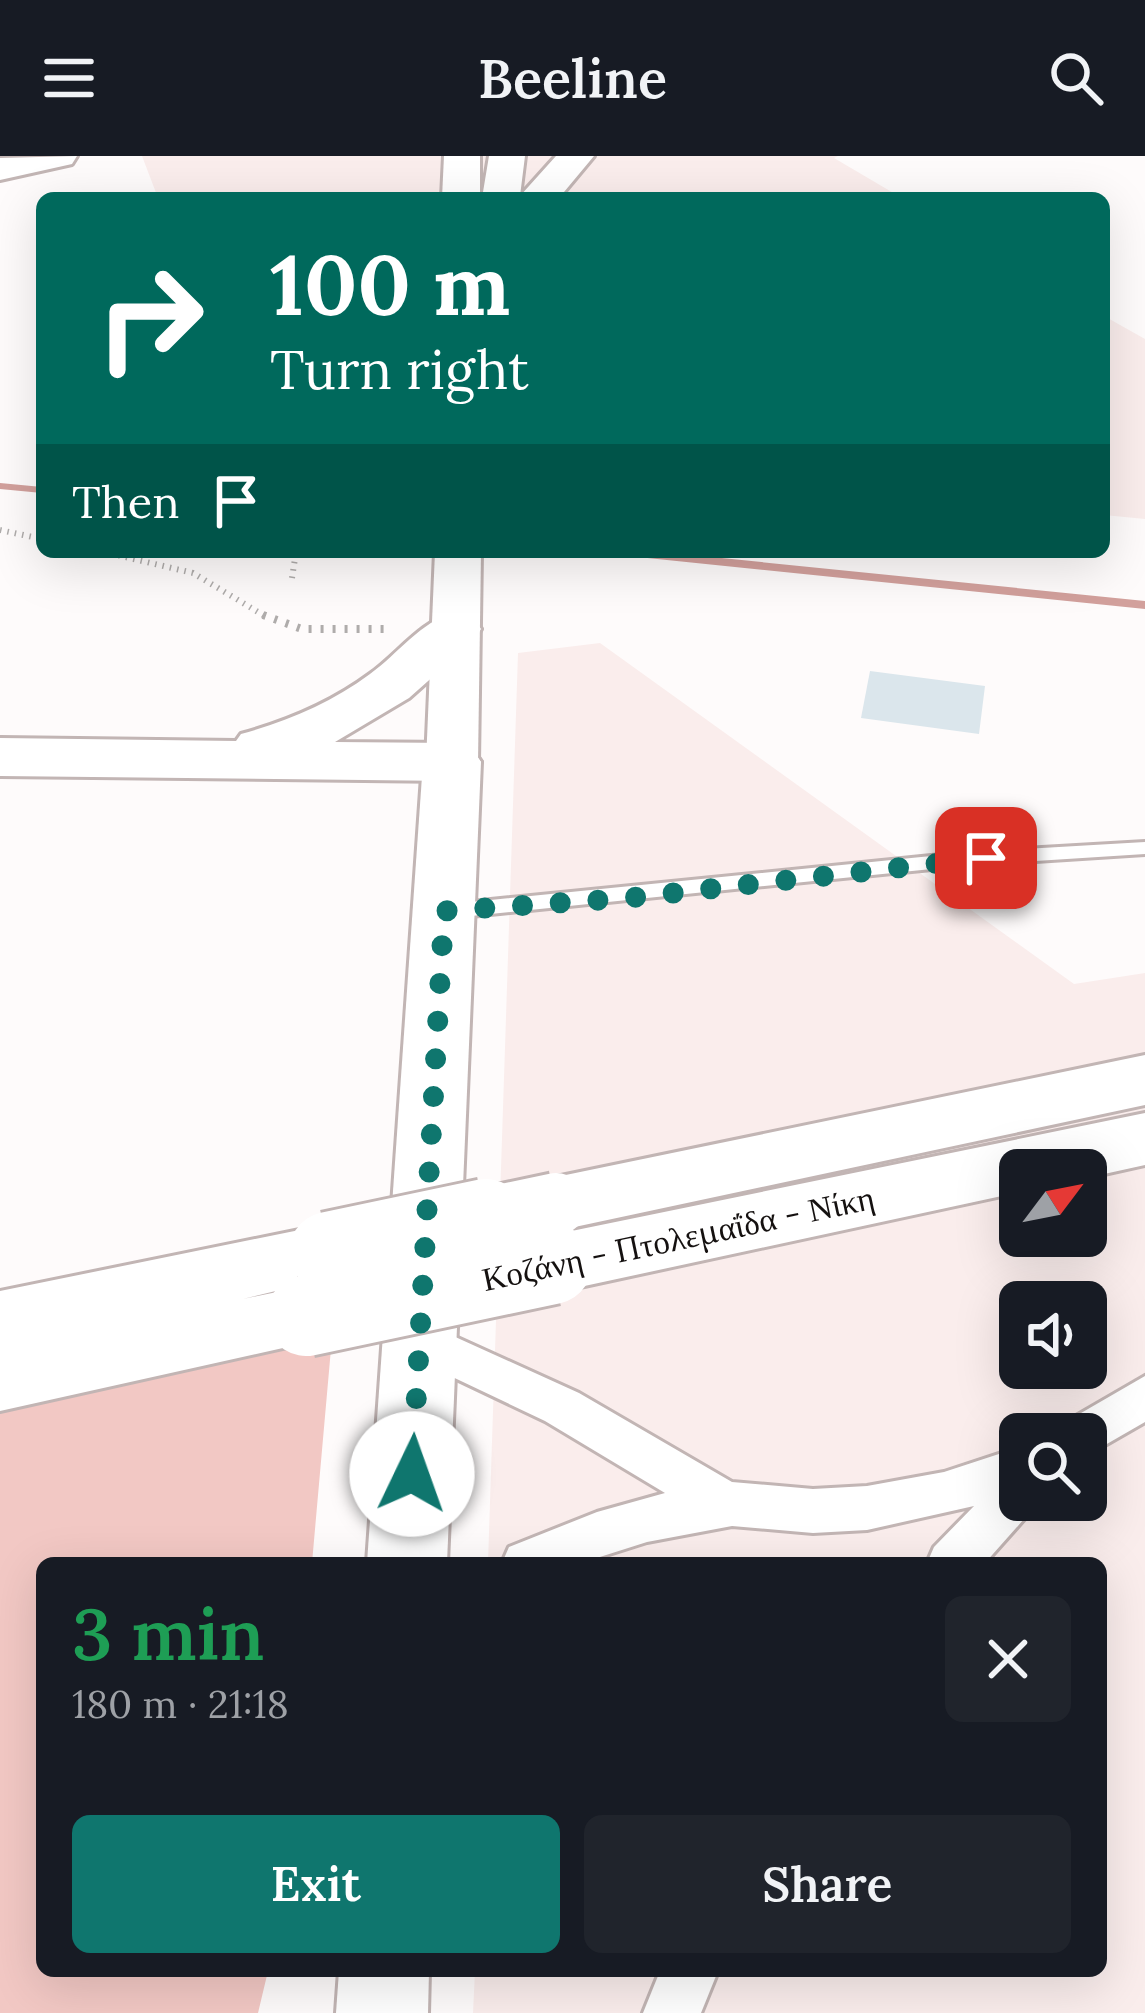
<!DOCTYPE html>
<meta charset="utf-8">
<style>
:root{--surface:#171b24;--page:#20242c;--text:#f1f3f6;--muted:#9ea1a6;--accent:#0f766e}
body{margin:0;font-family:Lora,serif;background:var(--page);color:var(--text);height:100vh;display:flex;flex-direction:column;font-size:45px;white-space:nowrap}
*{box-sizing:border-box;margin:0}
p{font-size:39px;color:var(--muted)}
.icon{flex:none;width:66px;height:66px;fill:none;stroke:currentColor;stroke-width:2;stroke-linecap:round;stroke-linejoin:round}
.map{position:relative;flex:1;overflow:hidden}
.side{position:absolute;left:36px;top:1401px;width:1071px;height:420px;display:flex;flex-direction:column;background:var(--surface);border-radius:18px;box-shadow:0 12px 48px #0002}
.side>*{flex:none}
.top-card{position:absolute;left:36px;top:36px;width:1074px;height:366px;border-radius:18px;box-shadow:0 12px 48px #0002;background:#00695c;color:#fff;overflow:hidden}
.needle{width:78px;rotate:58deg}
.fabs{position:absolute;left:999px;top:993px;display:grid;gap:24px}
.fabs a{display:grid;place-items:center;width:108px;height:108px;border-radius:18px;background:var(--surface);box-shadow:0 12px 48px #0002;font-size:60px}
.pin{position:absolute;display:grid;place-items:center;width:102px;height:102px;color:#fff;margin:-51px;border-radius:24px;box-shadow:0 6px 18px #0006}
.me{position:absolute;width:132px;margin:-66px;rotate:3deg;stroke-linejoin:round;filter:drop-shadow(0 0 9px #0008)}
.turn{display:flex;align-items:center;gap:42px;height:252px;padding:0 36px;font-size:54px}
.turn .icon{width:156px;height:156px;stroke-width:2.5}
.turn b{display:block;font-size:84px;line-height:102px}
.then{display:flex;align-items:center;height:114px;padding:0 36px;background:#0003;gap:24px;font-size:45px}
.round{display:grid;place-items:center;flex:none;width:126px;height:126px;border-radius:18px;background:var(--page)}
.head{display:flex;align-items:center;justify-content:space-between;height:204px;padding:0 36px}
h1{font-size:72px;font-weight:600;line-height:90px;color:#1e9e55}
.action{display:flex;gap:24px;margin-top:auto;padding:24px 36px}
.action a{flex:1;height:138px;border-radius:18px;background:var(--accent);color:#fff;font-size:48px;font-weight:600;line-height:138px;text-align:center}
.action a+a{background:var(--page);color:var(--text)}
header{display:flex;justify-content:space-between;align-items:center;height:156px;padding:0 36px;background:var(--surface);font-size:54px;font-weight:600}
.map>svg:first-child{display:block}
.built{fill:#faedec;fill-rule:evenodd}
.green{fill:#f2c8c4}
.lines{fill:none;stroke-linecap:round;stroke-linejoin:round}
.stream{fill:#d2a09c;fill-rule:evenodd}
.building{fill:#dbe6ec}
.lane-casing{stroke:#c2b5b4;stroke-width:6}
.street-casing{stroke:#c2b5b4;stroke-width:6}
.secondary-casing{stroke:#c2b5b4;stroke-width:6}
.primary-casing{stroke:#c2b5b4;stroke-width:6}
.highway-casing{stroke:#c2b5b4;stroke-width:6}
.path-far1{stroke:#afacab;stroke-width:6;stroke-dasharray:1.5 6;stroke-linecap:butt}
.path{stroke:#afacab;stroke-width:8;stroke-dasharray:3 9;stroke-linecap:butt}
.lane{fill:#fff;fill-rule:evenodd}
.street{fill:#fff;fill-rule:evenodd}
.secondary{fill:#fff;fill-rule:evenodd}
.primary{fill:#fff;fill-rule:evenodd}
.highway{fill:#fff;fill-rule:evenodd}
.highway-bridge-far1-casing{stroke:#c2b5b4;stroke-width:68;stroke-linecap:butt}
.highway-bridge-casing{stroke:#c2b5b4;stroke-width:86;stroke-linecap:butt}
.highway-bridge-far1{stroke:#fff;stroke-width:62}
.highway-bridge{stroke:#fff;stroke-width:80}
.route{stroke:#0f766e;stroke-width:21;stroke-dasharray:0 37.8}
.labels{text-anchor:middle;stroke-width:12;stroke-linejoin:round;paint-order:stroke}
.street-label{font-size:33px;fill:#151110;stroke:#fff}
</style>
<header><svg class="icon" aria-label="menu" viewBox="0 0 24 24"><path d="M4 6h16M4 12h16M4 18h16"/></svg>Beeline<svg class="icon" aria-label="search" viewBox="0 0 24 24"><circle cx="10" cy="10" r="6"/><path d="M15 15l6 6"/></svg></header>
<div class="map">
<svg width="1145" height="1857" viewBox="0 0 1145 1857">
<rect width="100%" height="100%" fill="#fefbfb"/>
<g class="built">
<path d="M142,0H838L834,2L902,42H158Z"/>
<path d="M1104,160L1145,183V363L1104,359Z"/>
<path d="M600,487L1074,828L1145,817V1857H473L475,1815H1101V1407H488L518,497ZM1020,1014H1086V1080H1020ZM1020,1146H1086V1212H1020ZM1020,1278H1086V1344H1020Z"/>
</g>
<path class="green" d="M333,1170L312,1407H42V1815H268L258,1857H0V1239Z"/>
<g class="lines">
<g class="stream">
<path d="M0,327L42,331V337L0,333Z"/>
<path d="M622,396H662L1145,445V453L628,400Z"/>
</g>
</g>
<path class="building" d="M870,515L985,530L979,578L861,562Z"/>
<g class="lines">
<defs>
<path id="lane" d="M1145,686V698L971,709L451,762L441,755L451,748L971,696Z"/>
<g id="street">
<path d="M420,1165L579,1237L732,1326L813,1333L867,1330L944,1316L1020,1291V1344H1041L985,1407H927L934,1391L974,1350L867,1374L813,1377L732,1370L647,1386L581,1407H502L509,1391L597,1356L665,1337L545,1265L404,1198L397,1184L404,1170Z"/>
<path d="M1145,1220V1266L1086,1300V1278H1062L1069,1264Z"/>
<path d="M660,1815H718L701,1857H643Z"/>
</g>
<g id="secondary">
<path d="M77,0L72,8L0,24V2Z"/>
<path d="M444,0H480V42H442Z"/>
<path d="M489,0H525L520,40L556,0H594L559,42H482Z"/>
<path d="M435,396H481L478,606L470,618L452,623L434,618L426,606Z"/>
</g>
<g id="primary">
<path d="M452,587L472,593L481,606L447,1407H367L423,606L432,593Z"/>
<path d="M339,1815H429L428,1857H336Z"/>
</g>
<g id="highway">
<path d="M454,457L473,461L481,473L473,485L409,542L335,586L452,587L472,593L481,606L472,619L452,625L0,620V582L236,585L241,578C288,565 331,547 370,518C398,498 421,465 454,457Z"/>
<path d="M1145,899V949L556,1075L532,1067L521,1048L532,1029L556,1021Z"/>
<path d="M1145,957V1009L1086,1022V1014H1020V1036L552,1137L527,1128L517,1108L527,1088L552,1079Z"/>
<path d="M329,1068L354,1076L364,1096L354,1116L243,1143L306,1130L332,1139L342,1160L332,1181L0,1255V1135Z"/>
</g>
</defs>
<use href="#lane" class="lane-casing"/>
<use href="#street" class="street-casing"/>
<use href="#secondary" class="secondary-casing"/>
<use href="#primary" class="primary-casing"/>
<use href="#highway" class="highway-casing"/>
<g class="path-far1">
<path d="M0,374L42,383"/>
<path d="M104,396L193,417L268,462"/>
<path d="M292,422L296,396"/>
</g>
<path class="path" d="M263,459L302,473H385"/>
<use href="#lane" class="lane"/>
<use href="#street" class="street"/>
<use href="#secondary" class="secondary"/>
<use href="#primary" class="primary"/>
<use href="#highway" class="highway"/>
<defs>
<path id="highway-bridge-far1" d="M471,1066L556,1048"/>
<g id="highway-bridge">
<path d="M329,1096L486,1063"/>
<path d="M306,1160L552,1108"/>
</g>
</defs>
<use href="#highway-bridge-far1" class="highway-bridge-far1-casing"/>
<use href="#highway-bridge" class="highway-bridge-casing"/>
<use href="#highway-bridge-far1" class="highway-bridge-far1"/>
<use href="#highway-bridge" class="highway-bridge"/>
</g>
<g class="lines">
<path class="route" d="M412,1318L444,755L628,742L986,702"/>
</g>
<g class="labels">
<g class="street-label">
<text transform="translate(678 1082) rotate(-12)" y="12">Κοζάνη - Πτολεμαΐδα - Νίκη</text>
</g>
</g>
</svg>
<div class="fabs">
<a><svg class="needle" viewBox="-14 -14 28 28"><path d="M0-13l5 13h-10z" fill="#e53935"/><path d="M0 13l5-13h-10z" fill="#9ea1a6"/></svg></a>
<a><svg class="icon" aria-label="sound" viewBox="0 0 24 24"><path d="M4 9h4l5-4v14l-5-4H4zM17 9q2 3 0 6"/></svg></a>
<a><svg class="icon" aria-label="search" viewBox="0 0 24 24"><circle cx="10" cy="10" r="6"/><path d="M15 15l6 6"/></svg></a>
</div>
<div class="pin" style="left:986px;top:702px;background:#d93025"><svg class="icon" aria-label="arrive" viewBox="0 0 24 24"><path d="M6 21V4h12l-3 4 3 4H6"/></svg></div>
<svg class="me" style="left:412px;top:1318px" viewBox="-20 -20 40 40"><circle r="19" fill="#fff"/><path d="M0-13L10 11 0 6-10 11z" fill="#0f766e"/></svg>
<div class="top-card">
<div class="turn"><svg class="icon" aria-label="right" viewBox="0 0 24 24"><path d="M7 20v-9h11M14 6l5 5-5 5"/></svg><div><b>100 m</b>Turn right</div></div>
<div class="then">Then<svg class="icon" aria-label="arrive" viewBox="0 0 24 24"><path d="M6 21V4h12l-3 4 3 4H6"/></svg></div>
</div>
<section class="side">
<div class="head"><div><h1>3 min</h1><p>180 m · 21:18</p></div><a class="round"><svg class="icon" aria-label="close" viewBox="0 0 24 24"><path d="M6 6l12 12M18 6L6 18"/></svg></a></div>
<div class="action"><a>Exit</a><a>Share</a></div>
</section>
</div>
